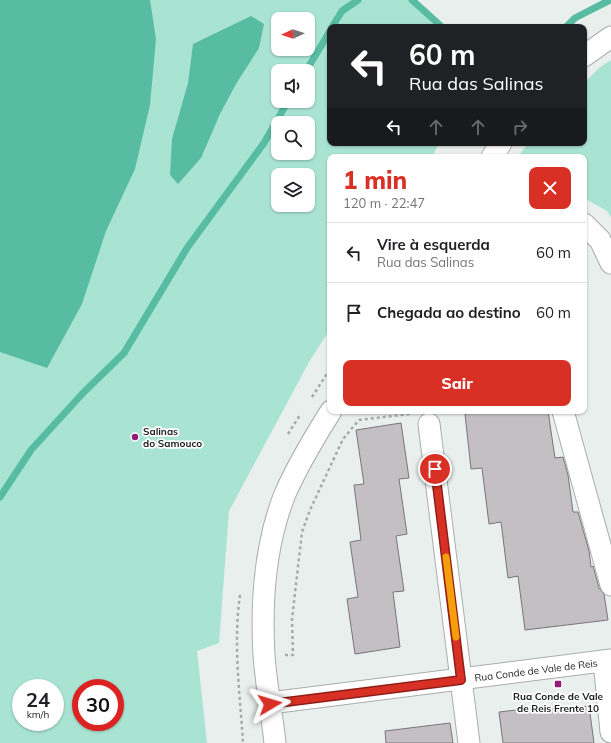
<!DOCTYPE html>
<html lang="pt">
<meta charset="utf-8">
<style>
:root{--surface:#fff;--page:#f6f6f6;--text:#202124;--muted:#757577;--line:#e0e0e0;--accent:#d93025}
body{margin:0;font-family:Mulish,sans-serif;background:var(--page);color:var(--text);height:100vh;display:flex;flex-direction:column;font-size:15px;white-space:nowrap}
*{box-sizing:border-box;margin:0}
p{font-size:13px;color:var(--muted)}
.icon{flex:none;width:22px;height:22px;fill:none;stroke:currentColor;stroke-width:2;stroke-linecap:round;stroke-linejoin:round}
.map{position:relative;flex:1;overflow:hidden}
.panel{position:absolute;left:327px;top:154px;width:260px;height:260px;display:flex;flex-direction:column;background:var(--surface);border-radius:8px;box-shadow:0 1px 3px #0004}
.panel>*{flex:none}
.banner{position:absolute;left:327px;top:24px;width:260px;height:122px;border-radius:8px;box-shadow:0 1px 3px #0004;background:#202124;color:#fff;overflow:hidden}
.needle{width:26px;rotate:267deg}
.controls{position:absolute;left:271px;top:12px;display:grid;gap:8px}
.controls a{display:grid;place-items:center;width:44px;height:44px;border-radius:8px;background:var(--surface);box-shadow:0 1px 3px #0004;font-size:20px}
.speed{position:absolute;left:12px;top:679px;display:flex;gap:8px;font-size:20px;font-weight:700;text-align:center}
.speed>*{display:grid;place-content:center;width:52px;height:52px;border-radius:50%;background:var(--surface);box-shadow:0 1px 3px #0004;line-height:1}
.speed small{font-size:10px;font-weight:400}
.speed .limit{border:6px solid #d22;background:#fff;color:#111}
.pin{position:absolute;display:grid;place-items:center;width:34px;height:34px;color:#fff;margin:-17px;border:2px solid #fff;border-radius:50%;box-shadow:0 1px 4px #0007}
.me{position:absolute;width:44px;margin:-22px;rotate:83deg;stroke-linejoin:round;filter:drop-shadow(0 0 3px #0008)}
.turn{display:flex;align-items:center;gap:14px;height:84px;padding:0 16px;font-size:18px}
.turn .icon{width:52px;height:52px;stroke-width:2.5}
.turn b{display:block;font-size:28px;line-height:34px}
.lanes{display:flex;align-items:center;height:38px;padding:0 16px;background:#0003;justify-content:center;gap:20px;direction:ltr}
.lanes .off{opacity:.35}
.round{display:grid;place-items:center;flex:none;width:42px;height:42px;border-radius:8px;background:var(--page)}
.headline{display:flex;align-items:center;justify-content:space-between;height:68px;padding:0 16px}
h1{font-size:24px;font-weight:800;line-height:30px;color:var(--accent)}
.primary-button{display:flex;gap:8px;margin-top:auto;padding:8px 16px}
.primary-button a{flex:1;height:46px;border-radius:8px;background:var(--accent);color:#fff;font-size:16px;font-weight:800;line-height:46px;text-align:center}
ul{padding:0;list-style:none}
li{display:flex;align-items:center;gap:12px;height:60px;padding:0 16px;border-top:1px solid var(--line)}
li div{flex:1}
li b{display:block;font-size:15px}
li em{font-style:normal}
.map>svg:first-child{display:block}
.green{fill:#a9e4d2;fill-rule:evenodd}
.water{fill:#58bca2}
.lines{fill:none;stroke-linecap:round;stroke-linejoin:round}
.stream{stroke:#58bca2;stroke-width:7}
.building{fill:#c4bfc3;stroke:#7a7578}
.minor-casing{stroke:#a8aeac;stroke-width:23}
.path{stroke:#a6aba9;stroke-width:2.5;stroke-dasharray:3 3;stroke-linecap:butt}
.minor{stroke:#fff;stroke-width:21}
.route-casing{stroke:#8d1f18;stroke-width:10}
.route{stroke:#d93025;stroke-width:7}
.slow{stroke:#f59e0b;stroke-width:7}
.poi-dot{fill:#921c7a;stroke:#fff;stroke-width:1.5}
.labels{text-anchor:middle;stroke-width:3.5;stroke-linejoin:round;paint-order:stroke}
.poi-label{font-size:10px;font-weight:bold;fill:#1c1e1d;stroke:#fff;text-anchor:start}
.street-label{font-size:10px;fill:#1c1e1d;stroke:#fff}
</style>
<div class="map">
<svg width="611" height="743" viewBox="0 0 611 743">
<rect width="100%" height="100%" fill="#e8efec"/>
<g class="green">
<path d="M0,0H412L442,27H330V143H439L432,157H330V329L309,362L229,511L219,643L197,651L207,743H0ZM278,19H308V49H278ZM278,71H308V101H278ZM278,123H308V153H278ZM278,175H308V205H278ZM21,688H55V722H21ZM81,688H115V722H81Z"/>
<path d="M611,60V217L607,211L584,198V157H518L528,143H584V83L600,67Z"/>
</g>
<g class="water">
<path d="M0,0H150L156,39L150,105L135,169L106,231L82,304L47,368L0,352Z"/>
<path d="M251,16L264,24L259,48L236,84L220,114L201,158L178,184L170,175L172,139L188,83L193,44Z"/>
</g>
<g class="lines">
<g class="stream">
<path d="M412,0L442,27"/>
<path d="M332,27L342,11L358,0"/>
<path d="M566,27L575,18L610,0"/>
<path d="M306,71L330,31"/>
<path d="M0,497L31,450L83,393L124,353L187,248L264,143L288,101"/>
</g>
</g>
<g class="building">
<path d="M488,411H548L555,458L563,457L568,475L573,512H578L589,551L591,567L593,566L599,588L604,594L608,620L525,630L518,576L508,578L501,522L489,524L482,468L471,469L465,414Z"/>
<path d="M401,423L409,478L399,479L407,534L396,536L404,591L393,592L400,647L355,654L347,599L358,597L350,542L361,540L354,485L364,484L356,430Z"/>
<path d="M589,706L594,743H503L499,712L542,707V710Z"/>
<path d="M450,723L453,743H386L385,731Z"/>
</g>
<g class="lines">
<defs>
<g id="minor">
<path d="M584,56L611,37"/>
<path d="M492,157L501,143"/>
<path d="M584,224L600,240L611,263"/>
<path d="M563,411L611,585"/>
<path d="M429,424L469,743"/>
<path d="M604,661L611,732"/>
<path d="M270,703L611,660"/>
<path d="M275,743C272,714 266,685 264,655C261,602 265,544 285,494C298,464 314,438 331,411"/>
</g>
</defs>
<use href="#minor" class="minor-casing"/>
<g class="path">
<path d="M312,397L330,369"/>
<path d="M288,434L300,415"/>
<path d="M240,595C233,644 240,694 243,743"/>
<path d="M285,655H293L292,619L302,532L310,510L343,439L359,420L410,414"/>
</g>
<use href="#minor" class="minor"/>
</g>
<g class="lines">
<defs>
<path id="route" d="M270,704L461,680L435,469"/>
</defs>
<use href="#route" class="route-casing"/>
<use href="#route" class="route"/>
<path class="slow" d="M446,557L456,637"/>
</g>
<g class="poi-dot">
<circle cx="135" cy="437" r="4"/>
<rect x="554" y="680" width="8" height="8" rx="2"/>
</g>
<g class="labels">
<g class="poi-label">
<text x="143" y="435">Salinas<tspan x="143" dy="12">do Samouco</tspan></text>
<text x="558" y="700" text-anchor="middle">Rua Conde de Vale<tspan x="558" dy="12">de Reis Frente 10</tspan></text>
</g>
<g class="street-label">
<text transform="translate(536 670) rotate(-7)" y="4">Rua Conde de Vale de Reis</text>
</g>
</g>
</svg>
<div class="controls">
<a><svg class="needle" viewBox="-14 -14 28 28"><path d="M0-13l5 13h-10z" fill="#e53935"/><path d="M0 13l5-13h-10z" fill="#757577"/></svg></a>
<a><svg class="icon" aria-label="sound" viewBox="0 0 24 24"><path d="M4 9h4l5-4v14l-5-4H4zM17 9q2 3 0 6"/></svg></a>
<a><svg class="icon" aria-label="search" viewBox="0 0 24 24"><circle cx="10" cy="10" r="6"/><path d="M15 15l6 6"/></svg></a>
<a><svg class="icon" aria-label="layers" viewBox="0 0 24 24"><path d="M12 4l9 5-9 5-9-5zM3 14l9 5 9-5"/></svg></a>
</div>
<div class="speed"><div>24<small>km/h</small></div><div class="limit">30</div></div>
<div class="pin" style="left:435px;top:469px;background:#d93025"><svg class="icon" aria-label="arrive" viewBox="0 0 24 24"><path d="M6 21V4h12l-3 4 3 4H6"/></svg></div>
<svg class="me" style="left:270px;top:704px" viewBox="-20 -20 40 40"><path d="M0-17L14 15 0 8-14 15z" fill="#d93025" stroke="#fff" stroke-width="4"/></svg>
<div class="banner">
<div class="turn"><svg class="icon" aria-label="left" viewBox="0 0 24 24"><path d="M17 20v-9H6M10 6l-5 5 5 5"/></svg><div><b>60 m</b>Rua das Salinas</div></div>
<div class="lanes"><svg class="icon" aria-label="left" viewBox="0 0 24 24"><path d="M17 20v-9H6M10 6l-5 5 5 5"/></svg><svg class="icon off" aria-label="ahead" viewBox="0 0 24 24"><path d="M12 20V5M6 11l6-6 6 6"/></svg><svg class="icon off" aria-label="ahead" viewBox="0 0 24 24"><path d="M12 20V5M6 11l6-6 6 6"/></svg><svg class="icon off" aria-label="right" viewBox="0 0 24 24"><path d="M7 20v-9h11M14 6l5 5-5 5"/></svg></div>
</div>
<section class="panel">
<div class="headline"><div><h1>1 min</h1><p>120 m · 22:47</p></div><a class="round" style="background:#d93025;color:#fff"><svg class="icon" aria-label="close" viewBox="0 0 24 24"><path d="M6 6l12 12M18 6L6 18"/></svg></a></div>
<ul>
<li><svg class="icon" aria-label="left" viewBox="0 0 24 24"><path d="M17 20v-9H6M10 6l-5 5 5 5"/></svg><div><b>Vire à esquerda</b><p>Rua das Salinas</p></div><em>60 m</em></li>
<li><svg class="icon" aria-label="arrive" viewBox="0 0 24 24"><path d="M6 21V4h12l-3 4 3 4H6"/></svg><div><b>Chegada ao destino</b></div><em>60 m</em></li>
</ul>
<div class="primary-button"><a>Sair</a></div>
</section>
</div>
